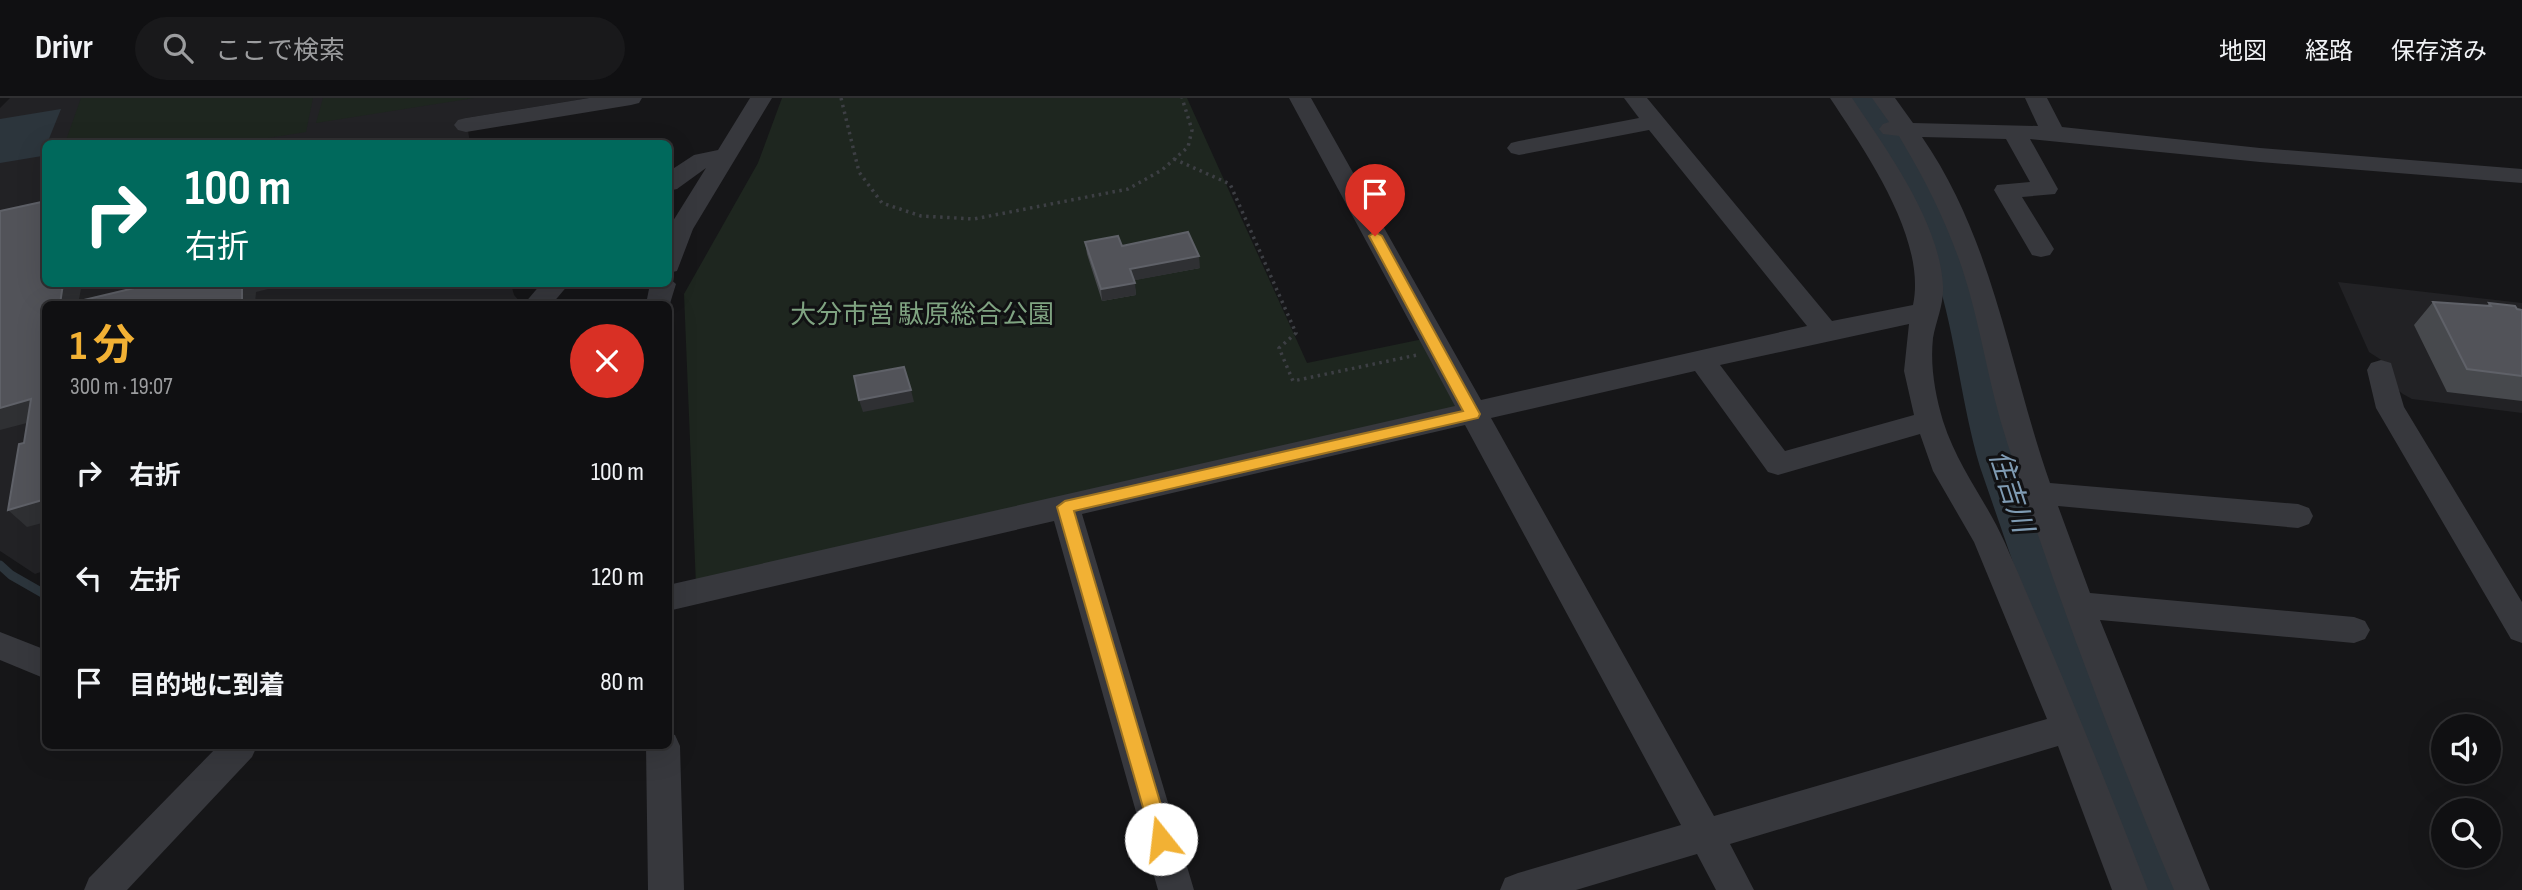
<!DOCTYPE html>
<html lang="ja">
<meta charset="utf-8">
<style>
:root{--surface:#101012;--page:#19191b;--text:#f1f3f6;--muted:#9c9d9f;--line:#303032;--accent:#f2b134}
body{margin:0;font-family:"Sofia Sans Condensed","Noto Sans JP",sans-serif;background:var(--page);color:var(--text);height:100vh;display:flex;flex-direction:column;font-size:26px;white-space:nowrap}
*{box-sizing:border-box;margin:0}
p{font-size:23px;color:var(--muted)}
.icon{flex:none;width:38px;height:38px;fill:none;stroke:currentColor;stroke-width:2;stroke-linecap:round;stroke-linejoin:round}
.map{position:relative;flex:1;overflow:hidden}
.sheet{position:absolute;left:42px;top:203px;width:630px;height:448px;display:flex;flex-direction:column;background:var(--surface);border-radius:10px;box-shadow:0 7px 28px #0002,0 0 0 2px var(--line)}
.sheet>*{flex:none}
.top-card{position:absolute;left:42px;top:42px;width:630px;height:147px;border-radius:10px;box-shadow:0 7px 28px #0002,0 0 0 2px var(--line);background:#00695c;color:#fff;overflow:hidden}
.tools{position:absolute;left:2431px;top:616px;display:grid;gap:14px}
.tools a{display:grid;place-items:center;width:70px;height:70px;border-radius:50%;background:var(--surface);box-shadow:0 7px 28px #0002,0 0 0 2px var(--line);font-size:35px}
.pin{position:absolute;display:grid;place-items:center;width:60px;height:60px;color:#fff;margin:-72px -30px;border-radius:50% 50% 50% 0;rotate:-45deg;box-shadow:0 0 7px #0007}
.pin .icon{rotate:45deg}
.me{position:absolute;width:77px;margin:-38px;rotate:344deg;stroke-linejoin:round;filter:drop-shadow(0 0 5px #0008)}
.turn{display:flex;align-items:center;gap:24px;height:147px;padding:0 28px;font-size:32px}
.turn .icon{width:91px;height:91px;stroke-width:2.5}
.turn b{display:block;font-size:49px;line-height:60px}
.round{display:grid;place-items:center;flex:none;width:74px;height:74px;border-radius:37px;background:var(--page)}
.summary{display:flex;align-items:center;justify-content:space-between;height:119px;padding:0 28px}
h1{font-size:42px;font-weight:700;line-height:52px;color:var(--accent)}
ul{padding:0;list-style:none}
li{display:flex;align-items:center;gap:21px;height:105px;padding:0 28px}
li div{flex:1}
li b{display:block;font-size:26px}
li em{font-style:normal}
header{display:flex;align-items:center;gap:42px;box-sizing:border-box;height:98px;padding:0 35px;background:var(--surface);border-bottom:2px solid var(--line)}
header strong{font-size:33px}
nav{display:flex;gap:38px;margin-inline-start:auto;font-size:24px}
.search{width:490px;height:63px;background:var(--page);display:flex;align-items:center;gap:18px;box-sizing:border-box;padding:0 24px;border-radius:38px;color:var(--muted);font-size:26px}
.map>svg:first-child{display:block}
.built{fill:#222225}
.green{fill:#1e261f}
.water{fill:#2c353c}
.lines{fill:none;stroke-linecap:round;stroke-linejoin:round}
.stream{stroke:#2c353c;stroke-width:9}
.river{fill:#2c353c;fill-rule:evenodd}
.path{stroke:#3d3f44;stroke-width:3.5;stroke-dasharray:2.5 4.5;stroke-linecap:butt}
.minor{fill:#37383d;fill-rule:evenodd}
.wall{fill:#47494d}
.shaded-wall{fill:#2f3033}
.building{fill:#525359;stroke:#5f6168;stroke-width:2}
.route{fill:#f2b134;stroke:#9d7322;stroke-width:2}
.labels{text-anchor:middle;stroke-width:6;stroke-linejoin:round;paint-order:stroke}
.park-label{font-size:26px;fill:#7fa381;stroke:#111113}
.water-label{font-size:28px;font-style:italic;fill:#7f9bb3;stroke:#111113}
</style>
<header>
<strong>Drivr</strong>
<div class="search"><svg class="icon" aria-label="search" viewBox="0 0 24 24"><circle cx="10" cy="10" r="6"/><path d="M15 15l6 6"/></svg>ここで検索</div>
<nav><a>地図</a><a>経路</a><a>保存済み</a></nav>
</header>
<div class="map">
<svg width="2522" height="792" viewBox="0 0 2522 792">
<rect width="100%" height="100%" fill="#161618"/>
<g class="built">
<path d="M10,0H589L466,20L470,45L46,46V186H511L514,197L522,206H46V472L35,476L0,453V10Z"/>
<path d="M2338,184L2522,205V315L2412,301L2403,296L2398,292L2389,267L2369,254Z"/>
</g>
<g class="green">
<path d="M81,0H313L306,34L236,45H65Z"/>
<path d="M323,0H474L316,25Z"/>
<path d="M782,0H1187L1307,265L1428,240L1467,314L696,488L684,196L758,65Z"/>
</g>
<path class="water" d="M61,11L42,58L0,65V21Z"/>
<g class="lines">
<path class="stream" d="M0,467L11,477L46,497"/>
<path class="river" d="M1846,0H1880C1919,55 1956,113 1977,178C1997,240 2004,306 2024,369L2182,792H2126L1980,369C1961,305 1956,239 1936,176C1917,112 1882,55 1846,0Z"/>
<g class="path">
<path d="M841,0L859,74L882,105L921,118L974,121L1128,91L1162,72L1188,49L1192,32L1182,0"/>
<path d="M1174,61L1230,86L1296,235L1279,250L1293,283L1417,257"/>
</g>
<g class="minor">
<path d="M589,0H642L639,5L631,7L466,34L458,32L454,27L458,22L466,20Z"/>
<path d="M750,0H772L693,131L677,173L668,175V131L706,70L677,91L668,93V74L694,57L718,52Z"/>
<path d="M1289,0H1311L1481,302L1807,228L1649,32L1519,57L1511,55L1507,50L1511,45L1519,43L1639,20L1624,0H1647L1832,223L1913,207C1927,141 1865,53 1830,0H1852C1887,52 1940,125 1943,188C1944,206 1936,223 1933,240C1930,268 1935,296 1943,323C1958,370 1986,402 2005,445C2055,560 2103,675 2148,792H2112L2058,648L1730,746L1754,792H1716L1697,756L1576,792H1500L1505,780L1518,775L1681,727L1465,327L1082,416L1194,792H1158L1054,423L668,513V487L1455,308ZM1909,226L1904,273L1914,317L1785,353L1720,267ZM1695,273L1768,374L1778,377L1920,336L1933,373L1974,444L2047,621L1714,718L1491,320Z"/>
<path d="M1872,0H1895L1913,25L2038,28L2025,0H2047L2062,29L2260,50L2522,71V85L2260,64L2030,41L2058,91L2055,96L2022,99L2054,151L2050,157L2041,159L2032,157L1994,92L1997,87L2030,84L2006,41L1922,39C1994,143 2009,268 2050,385L2298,406L2309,410L2313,418L2309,426L2298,430L2058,408L2090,495L2354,519L2365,523L2370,532L2365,541L2354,545L2100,522L2210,792H2174C2112,645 2056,496 2007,344C1988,287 1981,227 1962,170C1947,126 1927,85 1903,45L1899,38L1883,36L1879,31L1883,26L1889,24Z"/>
<path d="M668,179L676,186L668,212V206H646L650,186H668Z"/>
<path d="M541,186H569L552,206H524Z"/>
<path d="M2381,262L2391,265L2404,309L2522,504V545L2511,541L2376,310L2367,272L2371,265Z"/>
<path d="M0,534L46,552V581L0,562Z"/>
<path d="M668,635L675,637L680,648L684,792H648L646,648H668Z"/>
<path d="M218,648H257L252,659L127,792H84L89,780Z"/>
</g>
</g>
<g class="wall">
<path d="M1085,144L1122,148L1200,170L1134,182L1136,197L1102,203L1087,156Z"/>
<path d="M2433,204L2487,208L2489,205L2522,212V303L2447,294L2414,227Z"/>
</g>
<g class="shaded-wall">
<path d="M1199,158L1200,170L1131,183L1130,171Z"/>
<path d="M1135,185L1136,197L1102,203L1101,191Z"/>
<path d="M63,186H82L78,206H60Z"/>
<path d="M242,186H284V187L256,194L255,206H242Z"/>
<path d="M363,186H386L366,190Z"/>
<path d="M911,292L914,304L863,314L859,302Z"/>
<path d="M31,301L46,320L0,332V310Z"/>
<path d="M46,401V424L27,429L8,412Z"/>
</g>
<g class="building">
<path d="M46,103V186H63L60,206H46V401L8,412L19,346L24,345L31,301L0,310V113Z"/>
<path d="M1188,134L1199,158L1130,171L1135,185L1101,191L1085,144L1118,138L1122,148Z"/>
<path d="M144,186H242V206H67L143,188Z"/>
<path d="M2433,204L2491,208L2489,205L2515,208L2517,211L2522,212V278L2467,271Z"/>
<path d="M904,269L911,292L859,302L854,278Z"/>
</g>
<path class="route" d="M1375,134L1382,138L1480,316L1478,320L1074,413L1171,741L1168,747L1161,750L1154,747L1152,741L1057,409L1065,403L1463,313L1369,138Z"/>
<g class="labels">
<g class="park-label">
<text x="922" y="225">大分市営 駄原総合公園</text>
</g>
<g class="water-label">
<text transform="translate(2012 393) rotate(72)" y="10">住吉川</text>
</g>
</g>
</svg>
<div class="tools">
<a><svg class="icon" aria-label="sound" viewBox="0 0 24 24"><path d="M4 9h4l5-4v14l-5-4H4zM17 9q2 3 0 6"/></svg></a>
<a><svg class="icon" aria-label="search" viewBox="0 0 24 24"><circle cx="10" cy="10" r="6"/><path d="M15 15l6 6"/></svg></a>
</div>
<div class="pin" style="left:1375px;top:138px;background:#d93025"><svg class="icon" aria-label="arrive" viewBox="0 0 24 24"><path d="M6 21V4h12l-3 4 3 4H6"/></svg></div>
<svg class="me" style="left:1161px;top:741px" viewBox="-20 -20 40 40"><circle r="19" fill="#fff"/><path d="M0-13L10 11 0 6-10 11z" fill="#f2b134"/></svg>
<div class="top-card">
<div class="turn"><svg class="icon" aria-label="right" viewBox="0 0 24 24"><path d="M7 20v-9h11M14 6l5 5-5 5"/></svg><div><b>100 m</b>右折</div></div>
</div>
<section class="sheet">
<div class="summary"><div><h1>1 分</h1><p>300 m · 19:07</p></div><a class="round" style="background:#d93025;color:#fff"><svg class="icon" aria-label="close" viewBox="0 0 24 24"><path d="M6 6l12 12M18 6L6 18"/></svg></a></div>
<ul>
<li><svg class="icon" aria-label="right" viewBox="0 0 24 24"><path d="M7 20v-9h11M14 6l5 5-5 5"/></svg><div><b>右折</b></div><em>100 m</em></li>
<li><svg class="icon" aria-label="left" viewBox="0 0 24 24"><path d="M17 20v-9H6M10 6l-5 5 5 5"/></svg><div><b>左折</b></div><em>120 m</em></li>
<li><svg class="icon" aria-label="arrive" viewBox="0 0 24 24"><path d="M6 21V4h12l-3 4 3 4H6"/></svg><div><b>目的地に到着</b></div><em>80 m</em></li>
</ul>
</section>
</div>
